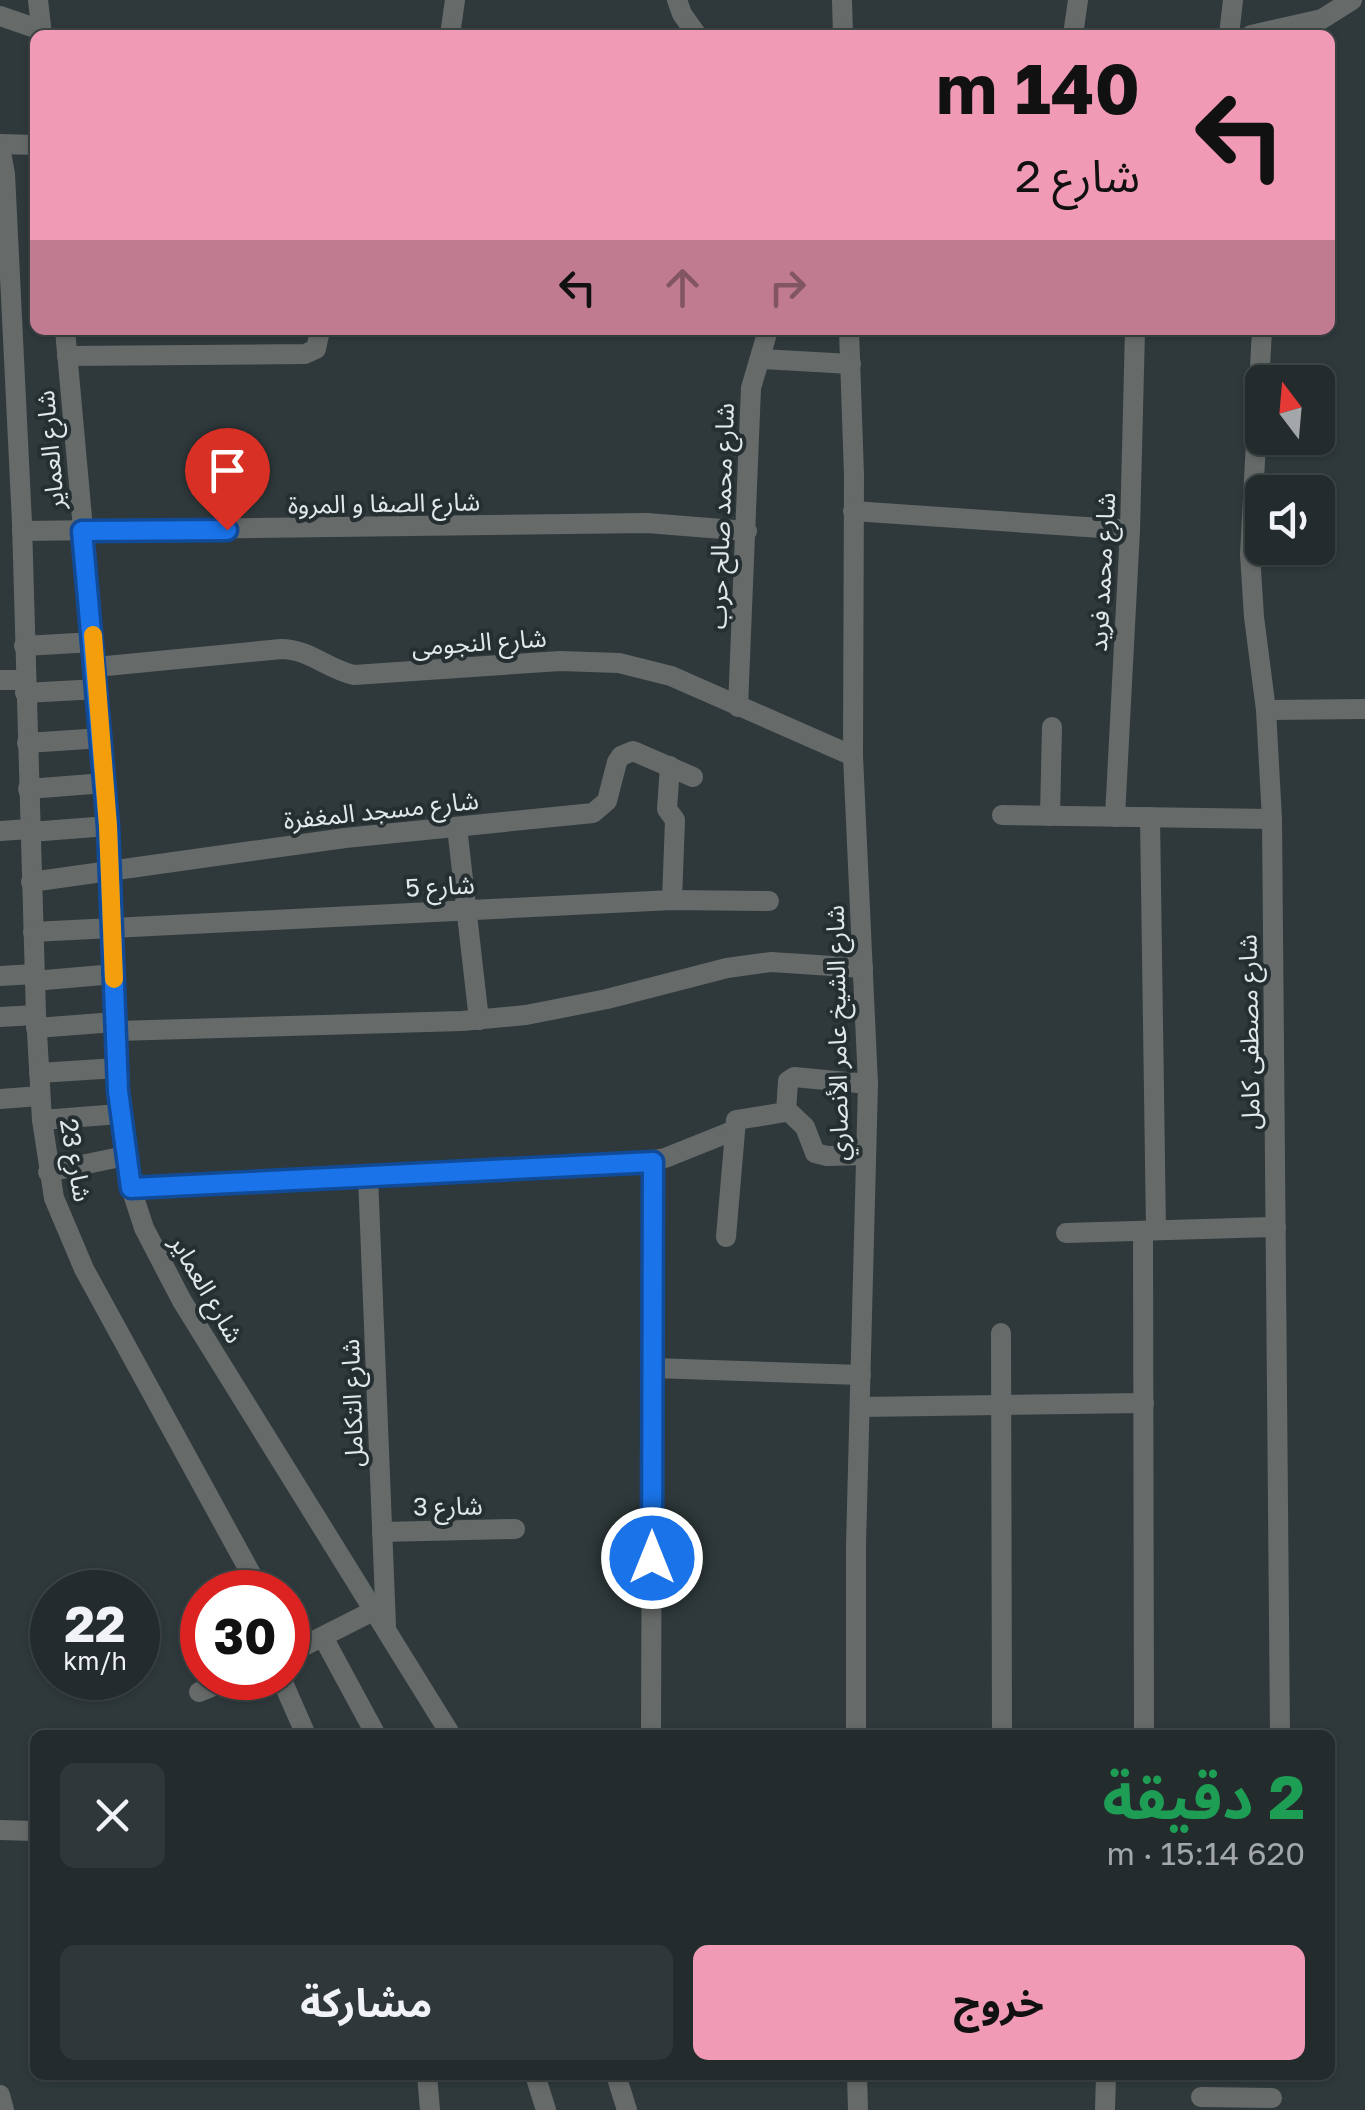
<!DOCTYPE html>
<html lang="ar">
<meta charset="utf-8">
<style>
:root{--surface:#232b2c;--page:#2f3738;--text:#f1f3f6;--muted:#a3a7a9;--line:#404748;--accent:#f09ab5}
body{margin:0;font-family:"Golos Text","Noto Sans Arabic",sans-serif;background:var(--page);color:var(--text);direction:rtl;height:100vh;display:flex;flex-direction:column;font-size:38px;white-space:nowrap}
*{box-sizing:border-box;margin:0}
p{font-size:32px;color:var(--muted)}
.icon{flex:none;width:55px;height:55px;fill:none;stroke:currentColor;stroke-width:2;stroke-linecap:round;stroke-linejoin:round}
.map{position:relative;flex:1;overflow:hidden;direction:ltr}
.side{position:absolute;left:30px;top:1730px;width:1305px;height:350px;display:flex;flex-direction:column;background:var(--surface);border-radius:15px;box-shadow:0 2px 8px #0004,0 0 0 2px var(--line);direction:rtl}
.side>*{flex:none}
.hud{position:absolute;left:30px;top:30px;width:1305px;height:305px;border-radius:15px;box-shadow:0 2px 8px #0004,0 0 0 2px var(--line);direction:rtl;background:#f09ab5;color:#111;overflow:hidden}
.needle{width:65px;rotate:344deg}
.controls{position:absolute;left:1245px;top:365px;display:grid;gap:20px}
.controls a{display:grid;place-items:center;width:90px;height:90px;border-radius:15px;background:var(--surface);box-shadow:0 2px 8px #0004,0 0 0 2px var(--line);font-size:50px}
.speed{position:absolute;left:30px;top:1570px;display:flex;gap:20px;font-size:50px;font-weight:700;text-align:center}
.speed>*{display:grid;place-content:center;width:130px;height:130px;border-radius:50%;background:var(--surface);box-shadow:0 2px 8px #0004,0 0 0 2px var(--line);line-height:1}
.speed small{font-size:25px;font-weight:400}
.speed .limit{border:15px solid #d22;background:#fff;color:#111}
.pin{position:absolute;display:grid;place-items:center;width:85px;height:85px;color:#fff;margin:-102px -42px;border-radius:50% 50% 50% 0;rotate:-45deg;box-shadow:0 0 10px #0007}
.pin .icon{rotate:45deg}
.me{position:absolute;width:110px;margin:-55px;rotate:0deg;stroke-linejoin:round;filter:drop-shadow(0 0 8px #0008)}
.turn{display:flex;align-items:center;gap:35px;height:210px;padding:0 30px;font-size:45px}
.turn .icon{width:130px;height:130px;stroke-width:2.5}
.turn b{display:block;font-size:70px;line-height:85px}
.lanes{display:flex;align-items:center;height:95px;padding:0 30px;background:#0003;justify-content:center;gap:50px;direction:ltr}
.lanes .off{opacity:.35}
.round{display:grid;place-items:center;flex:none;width:105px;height:105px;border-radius:15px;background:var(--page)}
.head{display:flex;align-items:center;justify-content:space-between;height:170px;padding:0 30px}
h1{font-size:60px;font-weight:700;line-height:75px;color:#1e9e55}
.button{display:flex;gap:20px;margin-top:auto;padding:20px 30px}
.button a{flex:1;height:115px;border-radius:15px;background:var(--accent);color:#111;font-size:40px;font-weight:700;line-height:115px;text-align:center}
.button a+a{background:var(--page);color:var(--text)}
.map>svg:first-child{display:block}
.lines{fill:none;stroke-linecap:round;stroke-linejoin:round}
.minor{stroke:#666b6a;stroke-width:20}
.route-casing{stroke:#114b97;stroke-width:25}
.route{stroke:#1a73e8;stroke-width:18}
.slow{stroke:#f59e0b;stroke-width:18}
.labels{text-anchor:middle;stroke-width:8;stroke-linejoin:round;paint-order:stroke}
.street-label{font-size:25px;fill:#e2e8e9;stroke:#252f31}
</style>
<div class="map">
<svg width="1365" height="2110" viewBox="0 0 1365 2110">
<rect width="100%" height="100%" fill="#2f393b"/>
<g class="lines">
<g class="minor">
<path d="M38,0L42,35"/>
<path d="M677,0L682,14L697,35"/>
<path d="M842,0L843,35"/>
<path d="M0,16L41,30"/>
<path d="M450,35L455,0"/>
<path d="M1073,35L1078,0"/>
<path d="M1229,35L1233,0"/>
<path d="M1251,35L1322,19L1352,0"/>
<path d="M0,144L35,145"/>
<path d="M0,147L5,174L22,523L36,1015L42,1120L54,1198L84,1269L261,1592"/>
<path d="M65,330L102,738L122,1136L131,1188L144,1228L182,1301L451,1735"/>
<path d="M849,330L854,475L853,756L868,1084L856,1545V1735"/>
<path d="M1262,330L1250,554L1254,617L1266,710L1272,819L1280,1735"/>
<path d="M67,356L305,354L316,349L320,330"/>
<path d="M760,359L851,364"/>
<path d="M853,511L1130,530"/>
<path d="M22,531L647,523L747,531"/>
<path d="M24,646L94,642"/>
<path d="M96,667L281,649C309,649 327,669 354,675L560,661L619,663L671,676L853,756"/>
<path d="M0,680H25"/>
<path d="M25,693L98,689"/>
<path d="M738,707L751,388L768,330"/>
<path d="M1266,710L1365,709"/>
<path d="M27,743L102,738"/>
<path d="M670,766L667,809L675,820L672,900"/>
<path d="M28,789L105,783"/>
<path d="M1002,815L1272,819"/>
<path d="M1050,816L1052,727"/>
<path d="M1115,817L1130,530L1135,330"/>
<path d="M1150,817L1156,1230"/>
<path d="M457,827L479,1020"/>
<path d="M0,831L29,829"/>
<path d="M30,832L108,826"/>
<path d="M31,882L345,838L593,813L607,801L617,762L621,756L633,751L693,777"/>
<path d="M33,932L672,900L769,901"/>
<path d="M0,976L34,974"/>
<path d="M34,981L114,974"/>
<path d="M0,1017L36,1015"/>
<path d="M36,1028L115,1022"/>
<path d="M116,1031L462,1021L526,1015L607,999L727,968L771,962L863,968"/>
<path d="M39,1073L117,1068"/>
<path d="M0,1099L40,1096"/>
<path d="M787,1110L805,1127L815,1153L827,1156L865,1155"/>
<path d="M42,1120L119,1114"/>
<path d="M48,1172L125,1156"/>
<path d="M368,1176L386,1626"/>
<path d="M131,1188L625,1165L665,1158L735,1130"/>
<path d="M1143,1231L1144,1735"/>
<path d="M1066,1233L1276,1227"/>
<path d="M726,1237L736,1120L786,1112L788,1081L794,1077L868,1084"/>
<path d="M1001,1333L1002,1735"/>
<path d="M653,1368L861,1375"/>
<path d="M860,1407L1144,1403"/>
<path d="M382,1532L515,1529"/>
<path d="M323,1637L376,1735"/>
<path d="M288,1654L375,1610"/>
<path d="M281,1678L306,1735"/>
<path d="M199,1692L233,1678"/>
<path d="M651,1735L653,1161"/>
<path d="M0,1830L35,1831"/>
<path d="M427,2075L430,2110"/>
<path d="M535,2075L546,2110"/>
<path d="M616,2075L627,2110"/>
<path d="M857,2075L858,2110"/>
<path d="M0,2095L4,2110"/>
<path d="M1201,2097L1272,2098"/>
<path d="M1105,2110L1106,2075"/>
</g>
</g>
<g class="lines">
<defs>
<path id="route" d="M227,530L82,531L108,826L118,1091L131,1188L653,1162L652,1558"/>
</defs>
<use href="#route" class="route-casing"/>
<use href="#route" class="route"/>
<path class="slow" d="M93,635L108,826L114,979"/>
</g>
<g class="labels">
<g class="street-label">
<text transform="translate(50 450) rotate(-95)" y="9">شارع العماير</text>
<text transform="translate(384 503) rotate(-1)" y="9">شارع الصفا و المروة</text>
<text transform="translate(721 516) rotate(-88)" y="9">شارع محمد صالح حرب</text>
<text transform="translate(1102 572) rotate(-87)" y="9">شارع محمد فريد</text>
<text transform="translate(479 642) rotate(-4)" y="9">شارع النجومى</text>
<text transform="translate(381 810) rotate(-6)" y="9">شارع مسجد المغفرة</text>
<text transform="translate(440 886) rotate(-3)" y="9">شارع 5</text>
<text transform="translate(1249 1032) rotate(-91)" y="9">شارع مصطفى كامل</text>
<text transform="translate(837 1033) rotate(-91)" y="9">شارع الشيخ عامر الأنصاري</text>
<text transform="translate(76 1160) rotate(80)" y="9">شارع 23</text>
<text transform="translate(207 1289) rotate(60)" y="9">شارع العماير</text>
<text transform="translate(352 1403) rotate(-92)" y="9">شارع التكامل</text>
<text transform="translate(448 1506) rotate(-1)" y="9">شارع 3</text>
</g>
</g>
</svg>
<div class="controls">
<a><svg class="needle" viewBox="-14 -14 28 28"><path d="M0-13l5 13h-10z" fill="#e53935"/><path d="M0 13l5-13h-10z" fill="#a3a7a9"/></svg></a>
<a><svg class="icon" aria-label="sound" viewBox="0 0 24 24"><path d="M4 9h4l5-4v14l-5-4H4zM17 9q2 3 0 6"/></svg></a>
</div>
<div class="speed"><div>22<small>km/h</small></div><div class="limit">30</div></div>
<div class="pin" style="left:227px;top:530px;background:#d93025"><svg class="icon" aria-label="arrive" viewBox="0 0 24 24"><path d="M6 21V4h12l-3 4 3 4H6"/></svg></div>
<svg class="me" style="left:652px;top:1558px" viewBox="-20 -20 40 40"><circle r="17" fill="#1a73e8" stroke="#fff" stroke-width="3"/><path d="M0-11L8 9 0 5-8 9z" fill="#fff"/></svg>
<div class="hud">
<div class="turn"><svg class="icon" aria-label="left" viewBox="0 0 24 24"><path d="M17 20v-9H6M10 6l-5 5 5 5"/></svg><div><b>140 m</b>شارع 2</div></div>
<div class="lanes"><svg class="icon" aria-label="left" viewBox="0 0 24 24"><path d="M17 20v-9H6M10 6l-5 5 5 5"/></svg><svg class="icon off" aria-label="ahead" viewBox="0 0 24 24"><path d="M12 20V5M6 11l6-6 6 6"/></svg><svg class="icon off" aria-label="right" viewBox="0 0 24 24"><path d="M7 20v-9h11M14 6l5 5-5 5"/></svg></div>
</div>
<section class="side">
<div class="head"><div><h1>2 دقيقة</h1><p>620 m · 15:14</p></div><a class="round"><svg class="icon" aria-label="close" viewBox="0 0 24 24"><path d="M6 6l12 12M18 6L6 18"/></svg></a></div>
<div class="button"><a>خروج</a><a>مشاركة</a></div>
</section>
</div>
